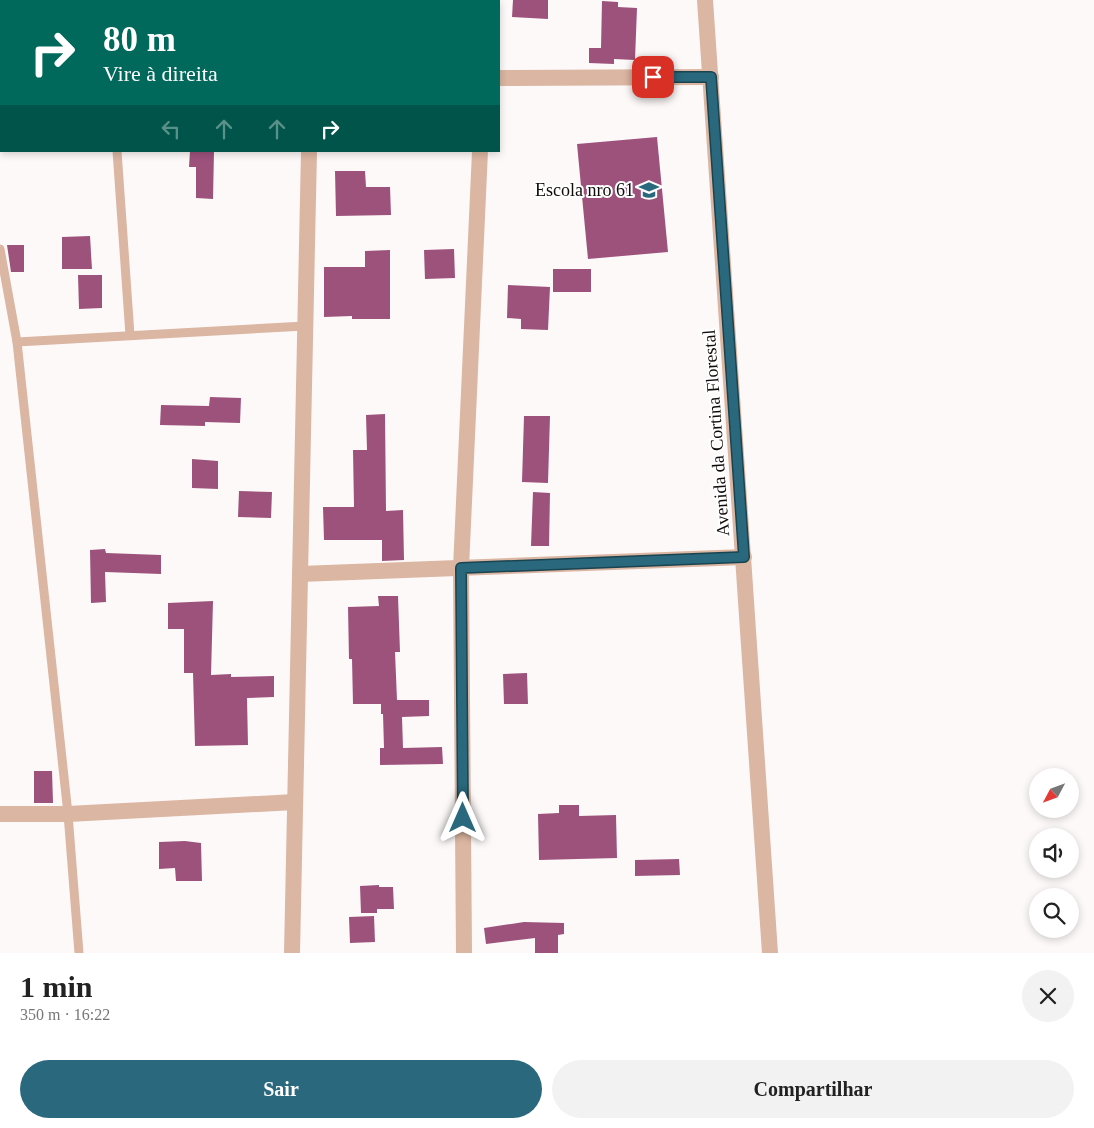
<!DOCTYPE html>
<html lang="pt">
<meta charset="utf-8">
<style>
:root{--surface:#fff;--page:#f2f2f2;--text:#222;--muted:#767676;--accent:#29687d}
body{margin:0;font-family:Georgia,serif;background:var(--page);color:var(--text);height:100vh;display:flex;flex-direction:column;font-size:19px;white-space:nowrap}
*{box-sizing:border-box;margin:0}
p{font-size:16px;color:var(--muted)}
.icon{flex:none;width:28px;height:28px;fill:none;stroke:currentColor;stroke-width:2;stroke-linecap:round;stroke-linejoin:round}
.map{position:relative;height:953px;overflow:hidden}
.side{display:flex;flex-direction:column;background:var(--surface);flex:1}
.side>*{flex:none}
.hud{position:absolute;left:0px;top:0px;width:500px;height:152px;box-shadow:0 2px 8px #0003;background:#00695c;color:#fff;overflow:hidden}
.needle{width:32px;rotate:229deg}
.fabs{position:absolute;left:1029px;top:768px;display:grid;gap:10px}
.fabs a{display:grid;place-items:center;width:50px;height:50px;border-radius:50%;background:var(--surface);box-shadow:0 2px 8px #0003;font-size:25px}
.pin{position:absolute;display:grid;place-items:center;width:42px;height:42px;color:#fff;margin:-21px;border-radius:10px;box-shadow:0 2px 8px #0006}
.me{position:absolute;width:55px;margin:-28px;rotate:0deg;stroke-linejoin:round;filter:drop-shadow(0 0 4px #0008)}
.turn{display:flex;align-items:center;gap:18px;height:105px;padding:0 20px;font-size:22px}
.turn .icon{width:65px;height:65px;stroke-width:2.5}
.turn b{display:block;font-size:35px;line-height:42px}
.lanes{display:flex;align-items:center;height:48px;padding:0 20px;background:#0003;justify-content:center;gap:25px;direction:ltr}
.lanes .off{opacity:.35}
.round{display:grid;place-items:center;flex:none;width:52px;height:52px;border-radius:26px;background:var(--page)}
.head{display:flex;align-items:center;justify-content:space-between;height:85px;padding:0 20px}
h1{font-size:30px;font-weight:700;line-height:38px}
.cta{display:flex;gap:10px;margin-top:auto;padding:10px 20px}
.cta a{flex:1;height:58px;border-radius:30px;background:var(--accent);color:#fff;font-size:20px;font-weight:700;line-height:58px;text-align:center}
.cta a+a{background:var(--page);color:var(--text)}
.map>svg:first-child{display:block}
.building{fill:#9d527c}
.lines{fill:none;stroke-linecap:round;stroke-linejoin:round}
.lane{stroke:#dbb6a2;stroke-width:9}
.street{stroke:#dbb6a2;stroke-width:16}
.route-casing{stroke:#1b4451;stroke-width:12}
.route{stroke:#29687d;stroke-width:9}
.labels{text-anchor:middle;stroke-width:4;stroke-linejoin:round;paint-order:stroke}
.poi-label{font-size:18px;fill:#110b0b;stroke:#fff;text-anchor:end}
.street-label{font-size:18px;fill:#110b0b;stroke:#fff}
</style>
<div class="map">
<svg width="1094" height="953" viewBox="0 0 1094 953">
<rect width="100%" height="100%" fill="#fdf9f9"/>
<g class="building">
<path d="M513,0H548V19L512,17Z"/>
<path d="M602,1L618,2V7L637,8L635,60L614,59V64L589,63V48H601Z"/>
<path d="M657,137L668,252L588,259L577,144Z"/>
<path d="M190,151H214L213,199L196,198V167H189Z"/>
<path d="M335,171H365L366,187H390L391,215L336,216Z"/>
<path d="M90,236L92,269H62V237Z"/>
<path d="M7,245H24V272H11Z"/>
<path d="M454,249L455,278L425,279L424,250Z"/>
<path d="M390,250V319H352V316L324,317V267H365V251Z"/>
<rect x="553" y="269" width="38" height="23"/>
<path d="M78,275H102V308L79,309Z"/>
<path d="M508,285L550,287L548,330L521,329V319L507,318Z"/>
<path d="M210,397L241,398L240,423L205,422V426L160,425L161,405L209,406Z"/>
<path d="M385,414L386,511L403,510L404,560L382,561V540H324L323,507H354L353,450H367L366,415Z"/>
<path d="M524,416H550L548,483L522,482Z"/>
<path d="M192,459L218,461V489L192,488Z"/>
<path d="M239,491L272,492L271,518L238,517Z"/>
<path d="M533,492L550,493L549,546H531Z"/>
<path d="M105,549L106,553L161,555V574L105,572L106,602L91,603L90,550Z"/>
<path d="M378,596H398L400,652H395L397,700H429V716L402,717L403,748L442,747L443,764L380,765V748H384L383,714H381V704H353L352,659H349L348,607L379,606Z"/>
<path d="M213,601L211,675L231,674V677L274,676V697L247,698L248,745L195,746L193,673H184V629H168V603Z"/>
<path d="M527,673L528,704H504L503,674Z"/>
<path d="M34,771H52L53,803H34Z"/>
<path d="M559,805H579V816L616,815L617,858L539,860L538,814L559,813Z"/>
<path d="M185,841L201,843L202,881H176L175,868L159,869V842Z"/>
<path d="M679,859L680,875L635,876V860Z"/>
<path d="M379,885V887H393L394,909H377V913H361L360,886Z"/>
<path d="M374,916L375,942L350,943L349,917Z"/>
<path d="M524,922L564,923V934L558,935V953H535V938L486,944L484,928Z"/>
</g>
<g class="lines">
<g class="lane">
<path d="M106,0V1"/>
<path d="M117,151L130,335"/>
<path d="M0,249L17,342L68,814L79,953"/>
<path d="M17,342L305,326"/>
</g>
<g class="street">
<path d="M483,0V1"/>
<path d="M705,0L770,953"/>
<path d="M312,1V0"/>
<path d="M499,78L711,77"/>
<path d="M300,574L744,557"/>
<path d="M0,814H68L295,802"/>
<path d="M292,953L309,151"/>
<path d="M464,953L461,568L480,151"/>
</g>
</g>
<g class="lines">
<defs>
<path id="route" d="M463,818L461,568L744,557L711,77H653"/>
</defs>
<use href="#route" class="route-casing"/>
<use href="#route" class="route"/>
</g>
<defs>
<symbol id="school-bare" viewBox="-9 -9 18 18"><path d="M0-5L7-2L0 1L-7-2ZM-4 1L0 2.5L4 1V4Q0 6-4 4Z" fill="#29687d" stroke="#fff" stroke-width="2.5" paint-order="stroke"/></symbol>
</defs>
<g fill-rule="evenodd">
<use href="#school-bare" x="635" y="176" width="28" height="28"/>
</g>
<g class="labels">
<g class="poi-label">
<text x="634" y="196">Escola nro 61</text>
</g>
<g class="street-label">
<text transform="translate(716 433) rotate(-94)" y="6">Avenida da Cortina Florestal</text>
</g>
</g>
</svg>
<div class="fabs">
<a><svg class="needle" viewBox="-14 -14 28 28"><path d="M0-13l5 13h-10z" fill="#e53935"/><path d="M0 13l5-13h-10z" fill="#767676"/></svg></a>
<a><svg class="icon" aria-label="sound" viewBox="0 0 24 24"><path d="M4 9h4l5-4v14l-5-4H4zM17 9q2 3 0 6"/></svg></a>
<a><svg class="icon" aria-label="search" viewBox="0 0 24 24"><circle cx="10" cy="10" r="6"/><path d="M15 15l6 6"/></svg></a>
</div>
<div class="pin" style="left:653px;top:77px;background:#d93025"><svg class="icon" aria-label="arrive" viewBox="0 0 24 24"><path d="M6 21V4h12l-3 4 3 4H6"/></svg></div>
<svg class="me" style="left:463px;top:818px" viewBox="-20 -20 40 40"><path d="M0-17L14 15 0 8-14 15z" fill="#29687d" stroke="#fff" stroke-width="4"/></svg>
<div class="hud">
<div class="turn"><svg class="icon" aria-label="right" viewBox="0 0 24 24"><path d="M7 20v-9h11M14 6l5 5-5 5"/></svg><div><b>80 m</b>Vire à direita</div></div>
<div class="lanes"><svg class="icon off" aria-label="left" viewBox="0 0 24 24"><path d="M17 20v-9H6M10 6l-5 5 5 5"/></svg><svg class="icon off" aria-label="ahead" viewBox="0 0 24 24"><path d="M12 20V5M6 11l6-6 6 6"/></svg><svg class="icon off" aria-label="ahead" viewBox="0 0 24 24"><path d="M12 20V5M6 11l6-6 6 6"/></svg><svg class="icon" aria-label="right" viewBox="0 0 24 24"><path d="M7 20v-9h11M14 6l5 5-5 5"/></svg></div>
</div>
</div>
<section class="side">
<div class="head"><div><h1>1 min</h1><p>350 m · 16:22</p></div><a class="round"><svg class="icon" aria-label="close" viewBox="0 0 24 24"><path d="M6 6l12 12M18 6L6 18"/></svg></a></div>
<div class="cta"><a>Sair</a><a>Compartilhar</a></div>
</section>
